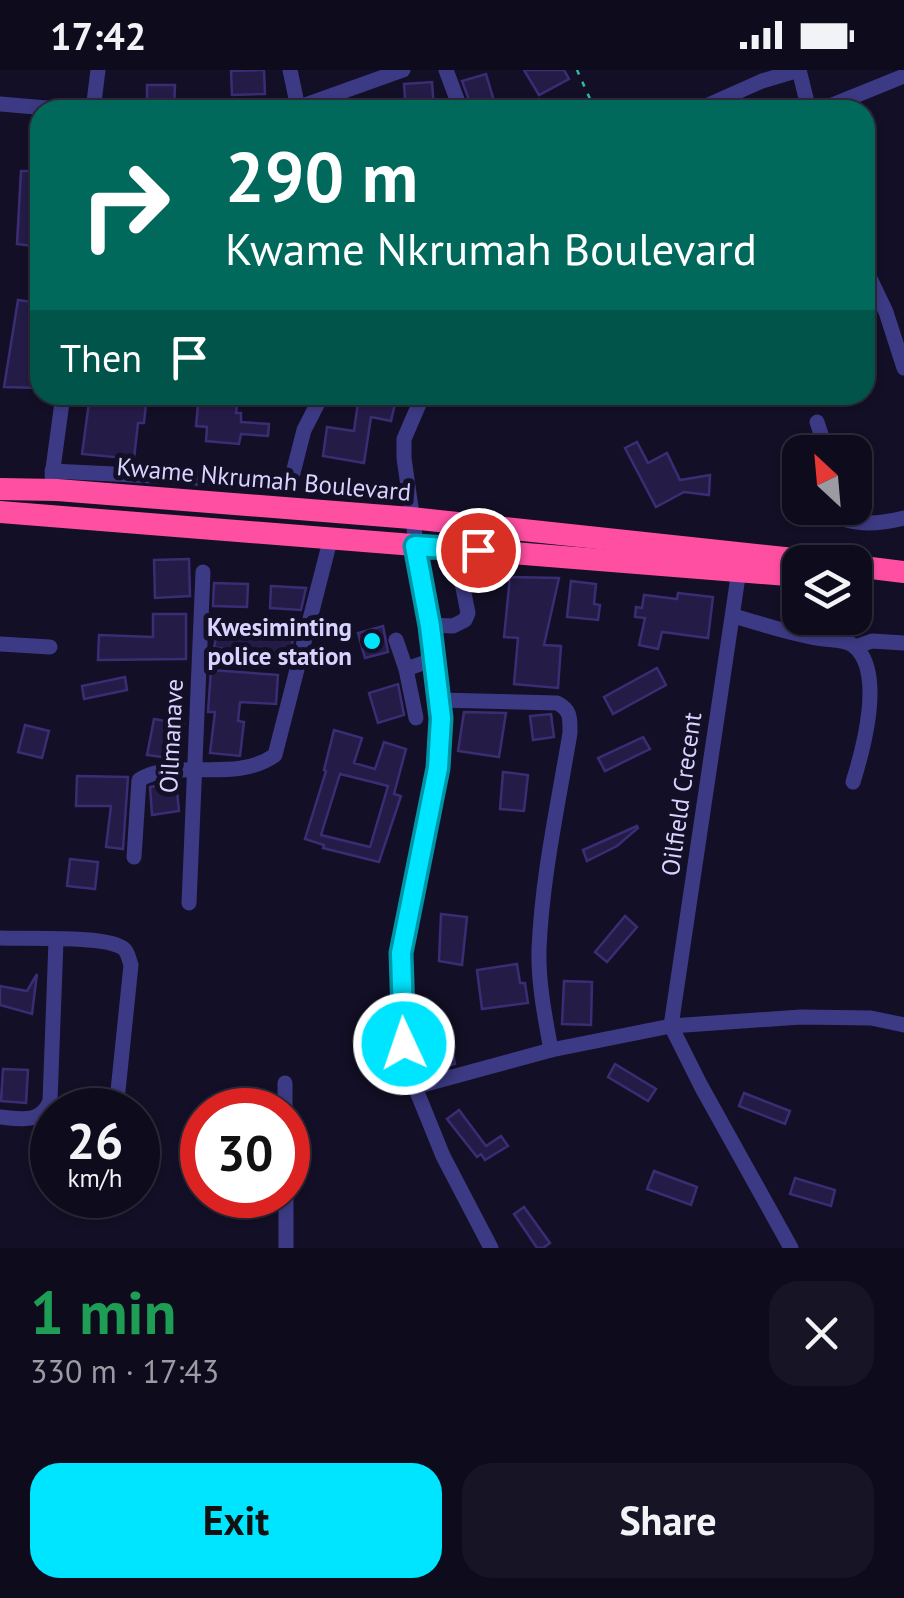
<!DOCTYPE html>
<meta charset="utf-8">
<style>
:root{--surface:#0e0b1c;--page:#171425;--text:#f1f3f6;--muted:#9b9ba3;--line:#2e2b3b;--accent:#00e5ff}
body{margin:0;font-family:"PT Sans",sans-serif;background:var(--page);color:var(--text);height:100vh;display:flex;flex-direction:column;font-size:38px;white-space:nowrap}
*{box-sizing:border-box;margin:0}
p{font-size:32px;color:var(--muted)}
.icon{flex:none;width:55px;height:55px;fill:none;stroke:currentColor;stroke-width:2;stroke-linecap:round;stroke-linejoin:round}
.map{position:relative;height:1178px;overflow:hidden}
.side{display:flex;flex-direction:column;background:var(--surface);flex:1}
.side>*{flex:none}
.guide{position:absolute;left:30px;top:30px;width:845px;height:305px;border-radius:30px;box-shadow:0 2px 8px #0004,0 0 0 2px var(--line);background:#00695c;color:#fff;overflow:hidden}
.needle{width:65px;rotate:334deg}
.tools{position:absolute;left:782px;top:365px;display:grid;gap:20px}
.tools a{display:grid;place-items:center;width:90px;height:90px;border-radius:20px;background:var(--surface);box-shadow:0 2px 8px #0004,0 0 0 2px var(--line);font-size:50px}
.speed{position:absolute;left:30px;top:1018px;display:flex;gap:20px;font-size:50px;font-weight:700;text-align:center}
.speed>*{display:grid;place-content:center;width:130px;height:130px;border-radius:50%;background:var(--surface);box-shadow:0 2px 8px #0004,0 0 0 2px var(--line);line-height:1}
.speed small{font-size:25px;font-weight:400}
.speed .limit{border:15px solid #d22;background:#fff;color:#111}
.pin{position:absolute;display:grid;place-items:center;width:85px;height:85px;color:#fff;margin:-42px;border:5px solid #fff;border-radius:50%;box-shadow:0 2px 10px #0007}
.me{position:absolute;width:110px;margin:-55px;rotate:357deg;stroke-linejoin:round;filter:drop-shadow(0 0 8px #0008)}
.turn{display:flex;align-items:center;gap:35px;height:210px;padding:0 30px;font-size:45px}
.turn .icon{width:130px;height:130px;stroke-width:2.5}
.turn b{display:block;font-size:70px;line-height:85px}
.then{display:flex;align-items:center;height:95px;padding:0 30px;background:#0003;gap:20px;font-size:38px}
.round{display:grid;place-items:center;flex:none;width:105px;height:105px;border-radius:30px;background:var(--page)}
.head{display:flex;align-items:center;justify-content:space-between;height:170px;padding:0 30px}
h1{font-size:60px;font-weight:700;line-height:75px;color:#1e9e55}
.cta{display:flex;gap:20px;margin-top:auto;padding:20px 30px}
.cta a{flex:1;height:115px;border-radius:30px;background:var(--accent);color:#111;font-size:40px;font-weight:700;line-height:115px;text-align:center}
.cta a+a{background:var(--page);color:var(--text)}
.status{display:flex;justify-content:space-between;align-items:center;height:70px;padding:0 50px;background:var(--surface);direction:ltr}
.status svg{height:28px;fill:currentColor}
.map>svg:first-child{display:block}
.building{fill:#241b47;stroke:#3b2d73;stroke-width:2.5;fill-rule:evenodd}
.lines{fill:none;stroke-linecap:round;stroke-linejoin:round}
.path{stroke:#2fb8b0;stroke-width:2.5;stroke-dasharray:5 8;stroke-linecap:butt}
.minor{stroke:#3d3a85;stroke-width:15}
.highway{stroke:#ff4fa3;stroke-width:22}
.route-casing{stroke:#0095a6;stroke-width:25}
.route{stroke:#00e5ff;stroke-width:18}
.poi-dot{fill:#00e5ff;stroke:#130f26;stroke-width:4}
.labels{text-anchor:middle;stroke-width:10;stroke-linejoin:round;paint-order:stroke}
.street-label{font-size:25px;fill:#d9d4ff;stroke:#130f26}
.poi-label{font-size:25px;font-weight:bold;fill:#d9d4ff;stroke:#130f26;text-anchor:end}
</style>
<div class="status"><b>17:42</b><svg viewBox="0 0 49 12"><path d="M0 12V9h3v3zM5 12V6h3v6zM10 12V3h3v9zM15 12V0h3v12zM26 1h20v11H26zM47 4h2v5h-2z"/></svg></div>
<div class="map">
<svg width="904" height="1178" viewBox="0 0 904 1178">
<rect width="100%" height="100%" fill="#130f26"/>
<g class="building">
<path d="M260,0H264L265,24L232,25L231,1Z"/>
<path d="M524,0H564L569,9L539,25Z"/>
<path d="M486,4L494,31L472,38L462,11Z"/>
<path d="M432,12L434,40H406L404,14Z"/>
<path d="M147,15H175L174,40H147Z"/>
<path d="M21,101H40V177L17,174Z"/>
<path d="M18,230L40,233V318L4,317Z"/>
<path d="M90,325H147L144,353H138L134,389L82,384Z"/>
<path d="M199,325H238L236,343H241V352L269,354L268,366L241,364L239,374L206,371L207,357L196,356Z"/>
<path d="M359,325H397L391,351L371,347L364,393L323,386L327,357L354,361Z"/>
<path d="M637,372L648,393L667,383L680,410L710,405L709,425L684,422L656,437L625,378Z"/>
<path d="M189,489L190,526L155,528L154,490Z"/>
<path d="M510,507L559,508L544,575L561,576L558,618L514,614L518,568L504,567Z"/>
<path d="M571,511L596,514L594,534L600,535L598,550L567,547Z"/>
<path d="M214,513L248,514L247,537L213,536Z"/>
<path d="M271,516L306,518L301,540L270,538Z"/>
<path d="M678,523L713,527L708,568L662,562L658,579L639,575L645,548L635,547L636,537L642,538L644,525L677,529Z"/>
<path d="M153,544H186V589L98,590L99,565L153,567Z"/>
<path d="M219,556L254,565L256,558L294,566L287,592L214,577Z"/>
<path d="M383,556L388,582L365,588L358,563Z"/>
<path d="M657,598L666,615L613,644L604,627Z"/>
<path d="M211,600L278,605L276,634L240,632L238,651L244,652L240,686L210,683L215,642H208Z"/>
<path d="M125,607L127,620L84,629L82,616Z"/>
<path d="M398,614L404,645L378,653L369,623Z"/>
<path d="M464,642L506,643L499,687L458,681Z"/>
<path d="M551,644L554,667L533,670L530,646Z"/>
<path d="M154,649L184,654L177,689L147,685Z"/>
<path d="M25,655L49,661L42,688L18,682Z"/>
<path d="M334,660L362,668L354,693L375,699L384,672L406,679L394,724L401,726L379,792L323,778L324,775L305,769L326,701L324,700ZM340,704L388,716L370,777L321,765Z"/>
<path d="M643,667L650,679L605,701L598,688Z"/>
<path d="M503,702L528,705L524,741L500,739Z"/>
<path d="M77,706L128,707L123,779L106,777L111,736H76Z"/>
<path d="M176,712L179,741L152,745L150,717Z"/>
<path d="M637,756L638,758L617,776L587,791L583,780Z"/>
<path d="M70,789L98,792L95,819L67,816Z"/>
<path d="M441,844L467,847L462,895L439,891Z"/>
<path d="M625,846L637,857L607,892L595,882Z"/>
<path d="M517,894L520,913H525L528,933L482,939L477,900Z"/>
<path d="M37,904L32,944L0,935V916L27,921Z"/>
<path d="M564,911L592,912L591,955L562,954Z"/>
<path d="M447,954L455,994L423,1000L416,960Z"/>
<path d="M615,994L656,1019L648,1031L608,1007Z"/>
<path d="M3,999L28,1000L26,1033L1,1031Z"/>
<path d="M744,1023L790,1041L785,1054L739,1036Z"/>
<path d="M459,1040L486,1076L501,1066L508,1076L485,1090L481,1084L477,1087L447,1049Z"/>
<path d="M654,1101L697,1117L691,1135L647,1119Z"/>
<path d="M795,1108L835,1120L831,1136L790,1124Z"/>
<path d="M524,1137L550,1173L543,1178H537L514,1144Z"/>
</g>
<g class="lines">
<path class="path" d="M577,0L595,40"/>
<g class="minor">
<path d="M290,0L298,38"/>
<path d="M446,0L461,40"/>
<path d="M799,0L809,40"/>
<path d="M0,34L70,40"/>
<path d="M93,40L98,0"/>
<path d="M291,40L403,0"/>
<path d="M697,40L762,11L799,0"/>
<path d="M820,40L904,6"/>
<path d="M865,198L886,242L904,298"/>
<path d="M423,325L404,369V388L441,648L438,698L401,883L404,974L415,1017L443,1086L491,1178"/>
<path d="M817,352L827,382"/>
<path d="M52,401L274,412L287,409L293,403L304,360L322,325"/>
<path d="M52,406L63,325"/>
<path d="M827,438C844,458 880,454 904,448"/>
<path d="M733,546C763,554 793,565 824,569C834,570 847,570 854,576C885,602 863,680 853,712"/>
<path d="M430,555L453,556L465,550L468,543L462,513"/>
<path d="M396,570L406,599L435,589"/>
<path d="M0,574L50,577"/>
<path d="M855,577L872,571L904,573"/>
<path d="M406,599L416,648"/>
<path d="M439,630L557,633C571,640 570,648 570,663C558,735 542,807 539,879C538,913 545,947 551,980"/>
<path d="M134,787L139,710C173,687 236,714 275,685L330,471"/>
<path d="M189,833L203,502"/>
<path d="M0,868C28,869 97,866 119,876C128,879 128,887 131,895L116,1040"/>
<path d="M671,956L739,500"/>
<path d="M671,956L701,1016L791,1178"/>
<path d="M285,1013V1040"/>
<path d="M415,1017L551,980L671,956L801,947L871,948L904,955"/>
<path d="M0,1047C21,1049 41,1054 50,1031L56,871"/>
<path d="M286,1125V1178"/>
</g>
<g class="highway">
<path d="M0,419L57,420L411,448L822,492"/>
<path d="M0,442L800,506"/>
<path d="M855,496L904,502"/>
</g>
</g>
<g class="lines">
<defs>
<path id="route" d="M404,974L401,883L438,698L441,648L430,556L415,476L478,480"/>
</defs>
<use href="#route" class="route-casing"/>
<use href="#route" class="route"/>
</g>
<circle class="poi-dot" cx="372" cy="571" r="10"/>
<g class="labels">
<g class="street-label">
<text transform="translate(264 409) rotate(5)" y="9">Kwame Nkrumah Boulevard</text>
<text transform="translate(171 666) rotate(-87)" y="9">Oilmanave</text>
<text transform="translate(681 724) rotate(-82)" y="9">Oilfield Crecent</text>
</g>
<g class="poi-label">
<text x="352" y="566">Kwesiminting<tspan x="352" dy="29">police station</tspan></text>
</g>
</g>
</svg>
<div class="tools">
<a><svg class="needle" viewBox="-14 -14 28 28"><path d="M0-13l5 13h-10z" fill="#e53935"/><path d="M0 13l5-13h-10z" fill="#9b9ba3"/></svg></a>
<a><svg class="icon" aria-label="layers" viewBox="0 0 24 24"><path d="M12 4l9 5-9 5-9-5zM3 14l9 5 9-5"/></svg></a>
</div>
<div class="speed"><div>26<small>km/h</small></div><div class="limit">30</div></div>
<div class="pin" style="left:478px;top:480px;background:#d93025"><svg class="icon" aria-label="arrive" viewBox="0 0 24 24"><path d="M6 21V4h12l-3 4 3 4H6"/></svg></div>
<svg class="me" style="left:404px;top:974px" viewBox="-20 -20 40 40"><circle r="17" fill="#00e5ff" stroke="#fff" stroke-width="3"/><path d="M0-11L8 9 0 5-8 9z" fill="#fff"/></svg>
<div class="guide">
<div class="turn"><svg class="icon" aria-label="right" viewBox="0 0 24 24"><path d="M7 20v-9h11M14 6l5 5-5 5"/></svg><div><b>290 m</b>Kwame Nkrumah Boulevard</div></div>
<div class="then">Then<svg class="icon" aria-label="arrive" viewBox="0 0 24 24"><path d="M6 21V4h12l-3 4 3 4H6"/></svg></div>
</div>
</div>
<section class="side">
<div class="head"><div><h1>1 min</h1><p>330 m · 17:43</p></div><a class="round"><svg class="icon" aria-label="close" viewBox="0 0 24 24"><path d="M6 6l12 12M18 6L6 18"/></svg></a></div>
<div class="cta"><a>Exit</a><a>Share</a></div>
</section>
